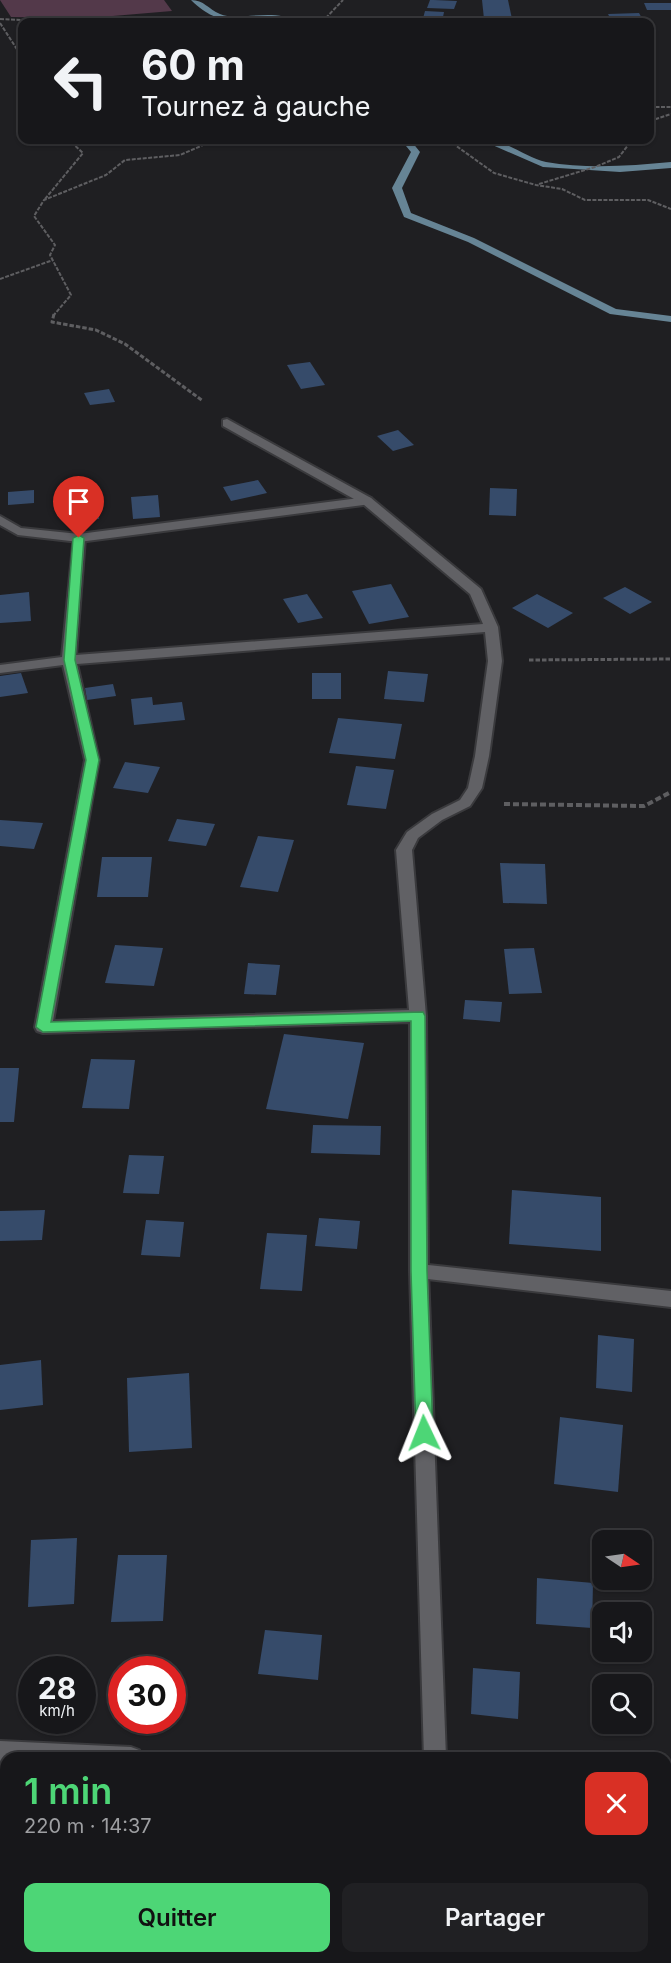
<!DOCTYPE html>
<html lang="fr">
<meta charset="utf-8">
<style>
:root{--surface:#17171a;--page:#202023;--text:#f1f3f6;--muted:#9e9fa2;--line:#363639;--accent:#4dd676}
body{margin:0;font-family:Inter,sans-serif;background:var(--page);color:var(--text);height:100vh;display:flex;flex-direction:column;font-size:22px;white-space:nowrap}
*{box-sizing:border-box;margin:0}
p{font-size:20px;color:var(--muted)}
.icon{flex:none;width:33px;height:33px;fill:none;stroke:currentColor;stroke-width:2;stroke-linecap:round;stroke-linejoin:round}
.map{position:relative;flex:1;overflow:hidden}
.drawer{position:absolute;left:0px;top:1752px;width:672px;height:212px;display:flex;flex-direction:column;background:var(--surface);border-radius:18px 18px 0 0;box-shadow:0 2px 4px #0004,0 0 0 2px var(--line)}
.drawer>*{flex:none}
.top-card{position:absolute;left:18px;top:18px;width:636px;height:126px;border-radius:12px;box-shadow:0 2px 4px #0004,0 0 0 2px var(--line);background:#17171a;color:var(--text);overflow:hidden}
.needle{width:39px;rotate:103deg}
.controls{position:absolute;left:592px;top:1530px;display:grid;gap:12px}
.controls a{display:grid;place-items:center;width:60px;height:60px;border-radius:12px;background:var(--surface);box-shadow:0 2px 4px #0004,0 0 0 2px var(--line);font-size:30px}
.speed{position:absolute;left:18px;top:1656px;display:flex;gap:12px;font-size:30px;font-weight:700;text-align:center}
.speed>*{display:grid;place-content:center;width:78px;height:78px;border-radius:50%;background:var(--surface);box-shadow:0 2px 4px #0004,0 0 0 2px var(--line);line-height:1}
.speed small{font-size:15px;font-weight:400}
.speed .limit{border:9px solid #d22;background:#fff;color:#111}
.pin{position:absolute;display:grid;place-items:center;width:51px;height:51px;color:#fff;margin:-62px -26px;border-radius:50% 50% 50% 0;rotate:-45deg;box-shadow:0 0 6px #0007}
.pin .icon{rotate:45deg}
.me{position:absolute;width:66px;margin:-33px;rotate:358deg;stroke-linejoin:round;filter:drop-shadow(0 0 4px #0008)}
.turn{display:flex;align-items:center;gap:21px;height:126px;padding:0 24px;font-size:27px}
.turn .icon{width:78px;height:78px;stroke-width:2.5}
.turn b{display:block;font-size:42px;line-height:51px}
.round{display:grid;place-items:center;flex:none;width:63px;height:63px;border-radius:12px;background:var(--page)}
.summary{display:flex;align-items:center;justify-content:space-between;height:102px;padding:0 24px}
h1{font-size:36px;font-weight:600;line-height:45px;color:var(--accent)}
.button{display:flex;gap:12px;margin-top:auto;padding:12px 24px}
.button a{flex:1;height:69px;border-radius:12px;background:var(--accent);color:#111;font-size:24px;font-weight:600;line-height:69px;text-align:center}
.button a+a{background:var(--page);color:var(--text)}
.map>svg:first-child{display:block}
.green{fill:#53394a}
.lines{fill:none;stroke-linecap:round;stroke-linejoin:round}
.stream{fill:#668495;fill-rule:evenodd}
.building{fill:#364b6a}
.service-casing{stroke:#3a3a3d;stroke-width:4}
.minor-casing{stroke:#3a3a3d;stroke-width:4}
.path-far2{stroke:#5e5e61;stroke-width:2;stroke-dasharray:4 1.5;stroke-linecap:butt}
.path-far1{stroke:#5e5e61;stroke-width:3;stroke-dasharray:4.5 2;stroke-linecap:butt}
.path{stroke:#5e5e61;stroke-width:4;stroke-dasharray:6 3;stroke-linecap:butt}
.service{fill:#616165;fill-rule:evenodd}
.minor{fill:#616165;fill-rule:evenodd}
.route{fill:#4dd676;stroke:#328b4d;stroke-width:1.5}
</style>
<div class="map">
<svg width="671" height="1963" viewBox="0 0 671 1963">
<rect width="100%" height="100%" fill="#1f1f22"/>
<path class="green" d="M0,0H164L172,11L89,18L11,17Z"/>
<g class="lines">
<g class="stream">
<path d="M191,0C204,0 208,9 220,14C238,22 274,7 298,22C287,23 277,20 265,19C231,15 221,29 191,0Z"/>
<path d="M394,140L412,142L420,152L402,188L411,213L474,238L616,309L671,316V322L610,314L468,242L404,217L392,188L411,152L406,146Z"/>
<path d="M481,140C503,137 524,157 546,162C586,169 630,166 671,162V168L620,172L543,167Z"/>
</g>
</g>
<g class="building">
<path d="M430,0H434L457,1L454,9L427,8Z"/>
<path d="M482,0H508L512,19H484Z"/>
<path d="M644,3H671V10H647Z"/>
<path d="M425,11L444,12L442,22H422Z"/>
<path d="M639,13L644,22H612L608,14Z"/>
<path d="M310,362L325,385L301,389L287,365Z"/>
<path d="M109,389L115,402L90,405L84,393Z"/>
<path d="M398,430L414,445L393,451L377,436Z"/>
<path d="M258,480L267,493L231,501L223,487Z"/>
<path d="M490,488L517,489L516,516L489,515Z"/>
<path d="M34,490V503L8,505V492Z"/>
<path d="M158,495L160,517L133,519L131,497Z"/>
<path d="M97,498L99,519L71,521L69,500Z"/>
<path d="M391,584L409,617L369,624L352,591Z"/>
<path d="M625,587L652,602L630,614L603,598Z"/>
<path d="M29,592L31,621L0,623V595Z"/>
<path d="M307,594L323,618L298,623L283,599Z"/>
<path d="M537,594L573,613L548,628L512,608Z"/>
<path d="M388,671L428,674L424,702L384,699Z"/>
<path d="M21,673L28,693L0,697V676Z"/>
<rect x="312" y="673" width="29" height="26"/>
<path d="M113,684L116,696L87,700L85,688Z"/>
<path d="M152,697L153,705L182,702L185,720L134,725L131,699Z"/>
<path d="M338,718L402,724L395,759L329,753Z"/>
<path d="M125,762L160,767L148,793L113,788Z"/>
<path d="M356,766L394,770L386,809L347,805Z"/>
<path d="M177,819L215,824L206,846L168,841Z"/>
<path d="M0,820L43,823L34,849L0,846Z"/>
<path d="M258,836L294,840L278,892L240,887Z"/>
<path d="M102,857H152L148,897H97Z"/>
<path d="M500,863L545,864L547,904L503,903Z"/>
<path d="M115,945L163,948L154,986L105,983Z"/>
<path d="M534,948L542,993L509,994L504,949Z"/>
<path d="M248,963L280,965L276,995L244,994Z"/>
<path d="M465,1000L502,1002L500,1022L463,1019Z"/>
<path d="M284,1034L364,1043L348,1119L266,1109Z"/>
<path d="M91,1059L135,1060L129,1109L82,1108Z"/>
<path d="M0,1068H19L14,1122H0Z"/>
<path d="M313,1125L381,1126L380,1155L311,1153Z"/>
<path d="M129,1155L164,1156L159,1194L123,1193Z"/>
<path d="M512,1190L601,1197V1251L509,1244Z"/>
<path d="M45,1210L42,1240L0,1241V1211Z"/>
<path d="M319,1218L360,1221L357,1249L315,1246Z"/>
<path d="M146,1220L184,1222L180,1257L141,1255Z"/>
<path d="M267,1233L307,1235L302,1291L260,1289Z"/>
<path d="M598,1335L634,1339L632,1392L596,1388Z"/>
<path d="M41,1360L43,1405L0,1410V1365Z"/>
<path d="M189,1373L192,1448L129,1452L127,1378Z"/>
<path d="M560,1417L623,1425L618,1492L554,1484Z"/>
<path d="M77,1538L74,1604L28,1607L31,1540Z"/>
<path d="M118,1555H167L163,1621L111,1622Z"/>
<path d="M537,1578L593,1583L592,1628L536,1624Z"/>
<path d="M265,1630L322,1635L318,1680L258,1674Z"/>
<path d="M473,1668L520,1672L518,1719L471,1714Z"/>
<path d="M449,1958H514L513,1963H448Z"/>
</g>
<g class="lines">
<defs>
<g id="service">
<path d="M367,497L371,498L373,501L371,504L79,542L18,535L0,525V516L21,528L79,534Z"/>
<path d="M419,1264L671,1291V1307L419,1278L412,1276L410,1271L412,1266Z"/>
</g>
<g id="minor">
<path d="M227,419L371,498L481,589L498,627L502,661L489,756L482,788L470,806L442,820L418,838L412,850L426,1016L428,1271L446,1758H424L410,1271V1022L43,1033L37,1031L35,1027L85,760L63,665L0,673V665L62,657L74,535L79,534L85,538L76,655L483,624L470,594L363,504L223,426V420ZM485,632L488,661L475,756L468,788L460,800L432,814L407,832L396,850L409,1010L53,1021L99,760L77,664Z"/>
<path d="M0,1741L131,1747L139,1750L142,1758H6V1763H0Z"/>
<path d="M666,1797L671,1798V1820L666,1819Z"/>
</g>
</defs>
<use href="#service" class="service-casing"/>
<use href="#minor" class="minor-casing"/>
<g class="path-far2">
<path d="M0,19L59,22"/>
<path d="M322,22L343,0"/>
<path d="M0,23L22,57"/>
<path d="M650,107H671"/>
<path d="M650,121L671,114"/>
<path d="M448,140L494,173L536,185L562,189L585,200H648L671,209"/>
<path d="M539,184L595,167L619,157L632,140"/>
<path d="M45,199L83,153L69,140"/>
<path d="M0,279L53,260"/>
<path d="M53,316L71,295L50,255L55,245L34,216L44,200L106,175L125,160L180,155L215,140"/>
</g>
<g class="path-far1">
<path d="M54,314L52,322L96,330L125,344L203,401"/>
<path d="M529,660L671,659"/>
</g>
<path class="path" d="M504,804L644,806L671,792"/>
<use href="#service" class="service"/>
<use href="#minor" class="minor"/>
</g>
<path class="route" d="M79,535L84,538L75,660L99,760L51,1022L423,1012L425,1016L427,1271L433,1433L430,1438L424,1440L419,1438L416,1433L411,1271V1021L43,1032L36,1027L86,760L64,660L73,538Z"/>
</svg>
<div class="controls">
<a><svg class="needle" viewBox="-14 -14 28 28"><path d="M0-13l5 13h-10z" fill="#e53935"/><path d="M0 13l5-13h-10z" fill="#9e9fa2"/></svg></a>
<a><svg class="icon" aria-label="sound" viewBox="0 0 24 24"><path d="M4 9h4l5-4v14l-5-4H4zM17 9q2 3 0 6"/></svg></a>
<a><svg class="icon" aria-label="search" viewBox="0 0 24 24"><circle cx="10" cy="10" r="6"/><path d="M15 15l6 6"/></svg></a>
</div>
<div class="speed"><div>28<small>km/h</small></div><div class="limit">30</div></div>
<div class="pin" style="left:79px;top:538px;background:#d93025"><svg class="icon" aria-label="arrive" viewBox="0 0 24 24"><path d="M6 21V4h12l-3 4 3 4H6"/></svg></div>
<svg class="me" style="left:424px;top:1433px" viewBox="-20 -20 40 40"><path d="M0-17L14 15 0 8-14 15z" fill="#4dd676" stroke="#fff" stroke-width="4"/></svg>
<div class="top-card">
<div class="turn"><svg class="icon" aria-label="left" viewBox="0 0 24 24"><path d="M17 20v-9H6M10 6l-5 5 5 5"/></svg><div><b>60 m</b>Tournez à gauche</div></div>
</div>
<section class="drawer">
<div class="summary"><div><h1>1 min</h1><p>220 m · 14:37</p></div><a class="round" style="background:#d93025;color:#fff"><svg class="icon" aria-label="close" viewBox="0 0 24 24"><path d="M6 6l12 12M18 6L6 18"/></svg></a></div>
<div class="button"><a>Quitter</a><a>Partager</a></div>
</section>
</div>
